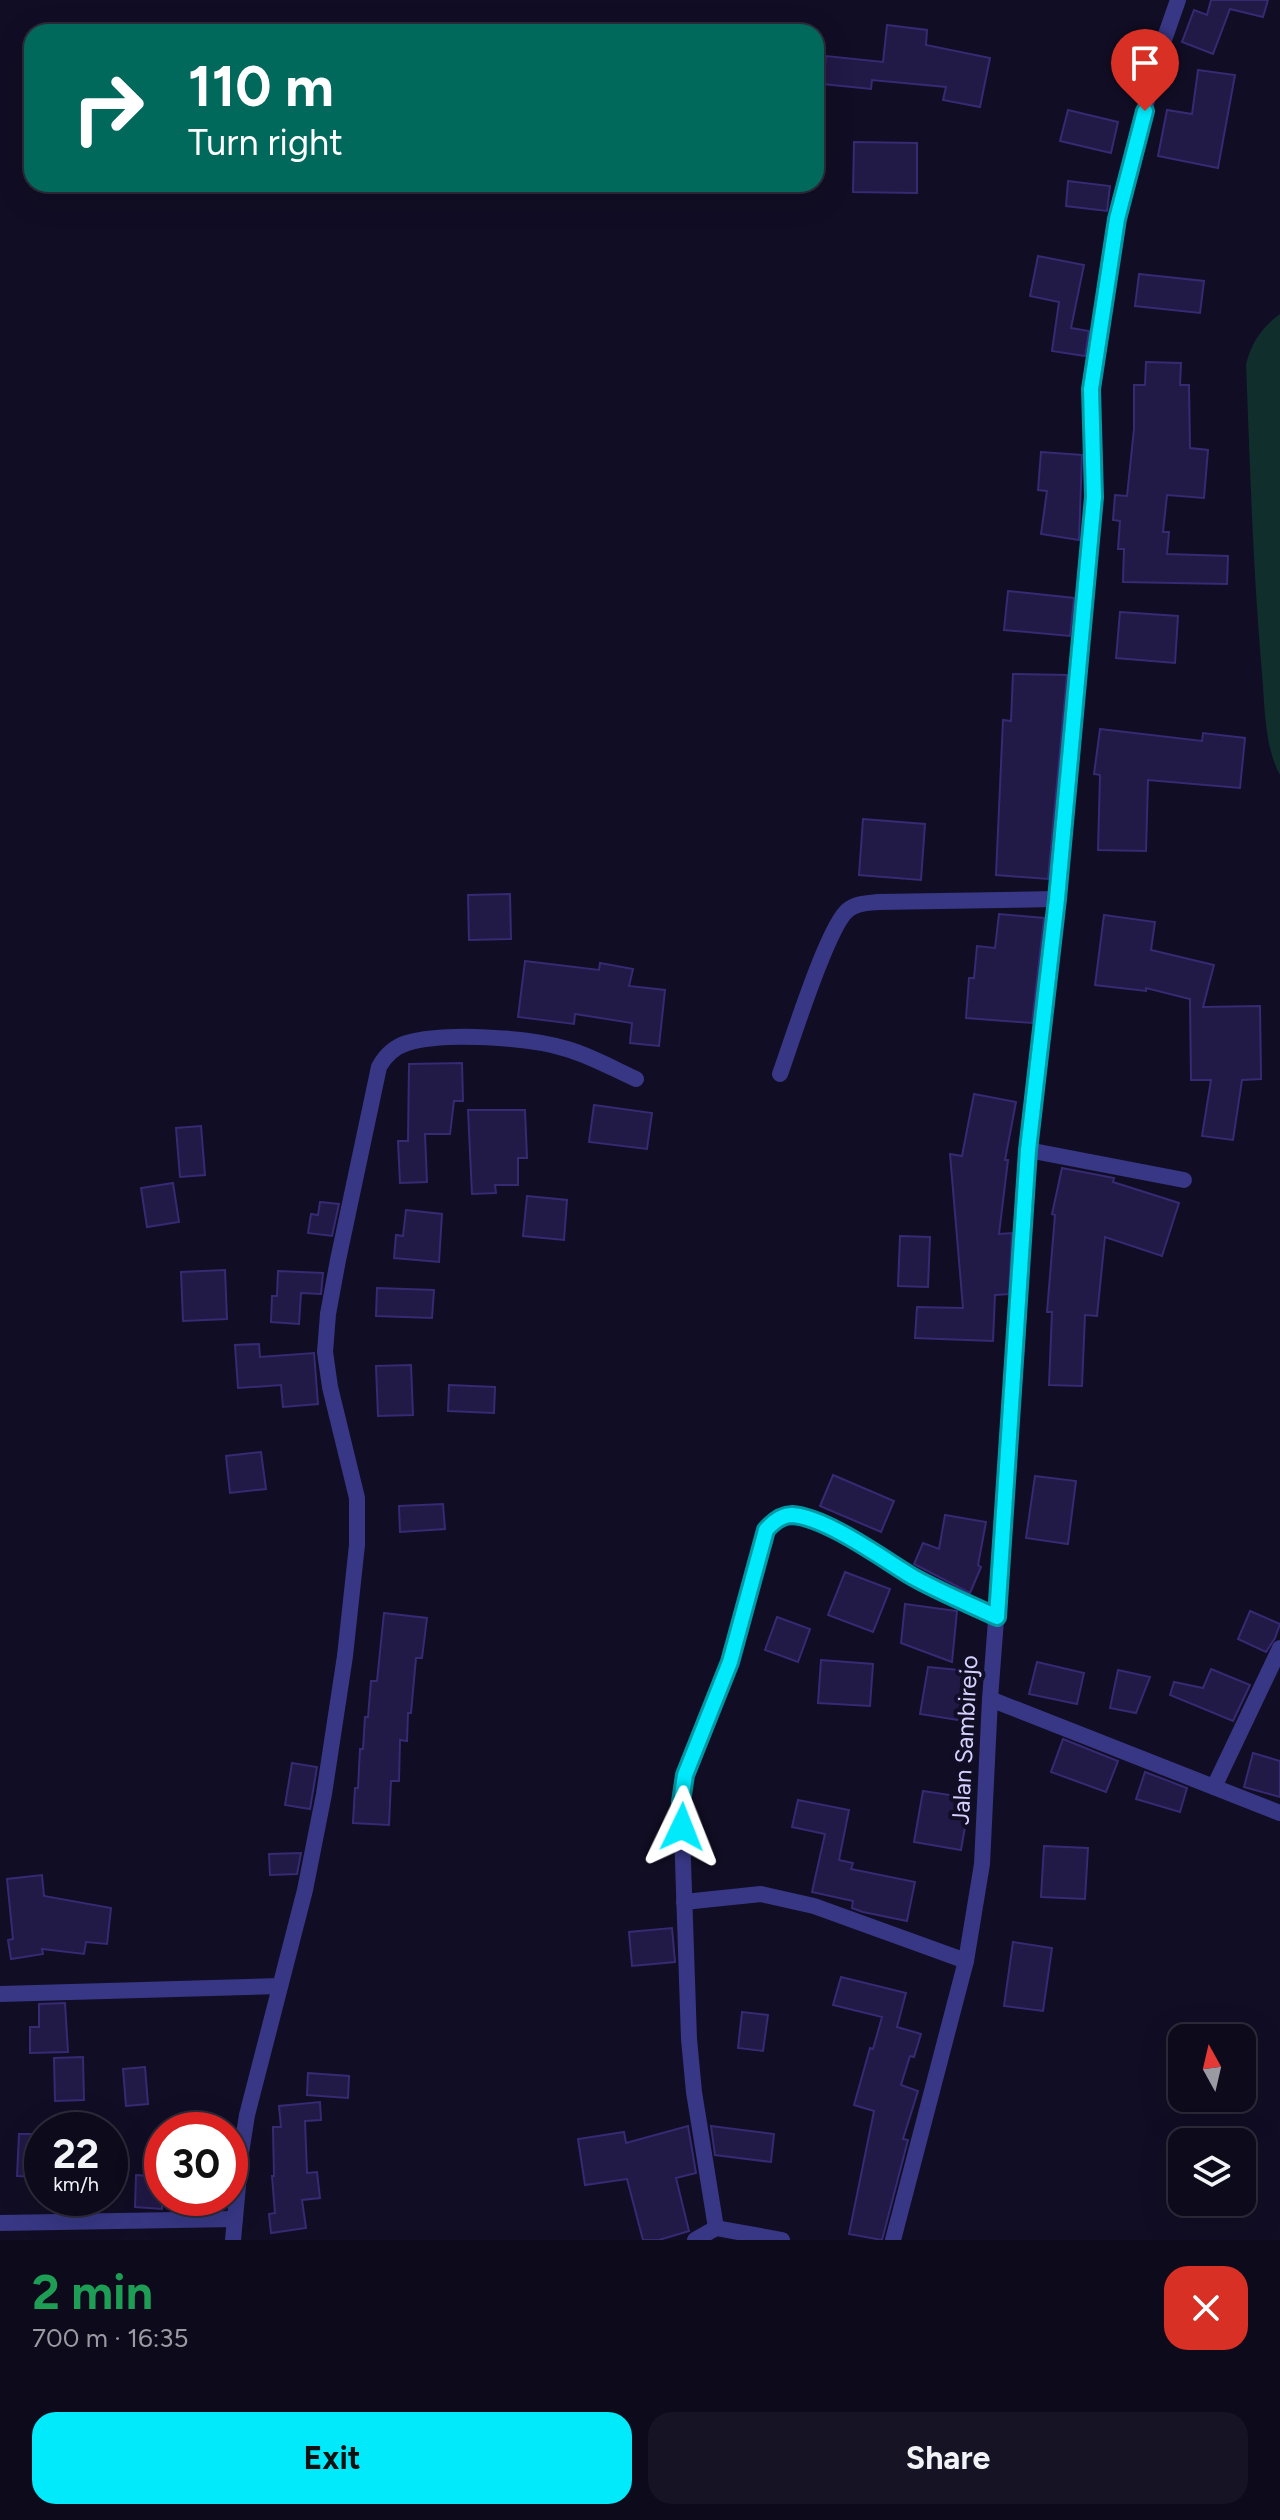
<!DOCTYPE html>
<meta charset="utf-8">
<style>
:root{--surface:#0d0a1b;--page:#161324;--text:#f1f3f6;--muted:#9a9aa3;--line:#2d2b3a;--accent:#00eafc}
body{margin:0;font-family:Figtree,sans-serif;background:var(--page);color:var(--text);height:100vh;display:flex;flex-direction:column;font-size:30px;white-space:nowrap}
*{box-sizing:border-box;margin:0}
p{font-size:26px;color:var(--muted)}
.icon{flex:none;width:44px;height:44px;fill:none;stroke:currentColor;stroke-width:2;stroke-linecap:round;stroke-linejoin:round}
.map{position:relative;height:2240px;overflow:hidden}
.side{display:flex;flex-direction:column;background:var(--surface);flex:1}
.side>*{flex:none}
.guide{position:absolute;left:24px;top:24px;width:800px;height:168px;border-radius:24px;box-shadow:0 8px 32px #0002,0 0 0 2px var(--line);background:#00695c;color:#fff;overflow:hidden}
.needle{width:52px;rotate:352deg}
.tools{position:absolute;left:1168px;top:2024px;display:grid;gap:16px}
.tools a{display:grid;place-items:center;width:88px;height:88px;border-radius:16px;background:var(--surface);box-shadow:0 8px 32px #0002,0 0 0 2px var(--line);font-size:40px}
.speed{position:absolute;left:24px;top:2112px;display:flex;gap:16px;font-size:40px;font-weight:700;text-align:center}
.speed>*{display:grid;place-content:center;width:104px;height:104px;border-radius:50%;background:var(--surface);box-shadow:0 8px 32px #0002,0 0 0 2px var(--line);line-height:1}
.speed small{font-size:20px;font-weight:400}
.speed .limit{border:12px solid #d22;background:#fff;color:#111}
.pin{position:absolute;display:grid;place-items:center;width:68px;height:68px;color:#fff;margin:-82px -34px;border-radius:50% 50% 50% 0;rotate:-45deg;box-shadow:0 0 8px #0007}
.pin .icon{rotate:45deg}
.me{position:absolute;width:88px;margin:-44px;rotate:2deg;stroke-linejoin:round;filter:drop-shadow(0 0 6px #0008)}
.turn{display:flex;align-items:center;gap:28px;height:168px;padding:0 32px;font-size:36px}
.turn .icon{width:104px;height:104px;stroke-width:2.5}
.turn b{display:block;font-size:56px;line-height:68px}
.round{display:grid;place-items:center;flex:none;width:84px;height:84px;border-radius:24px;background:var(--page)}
.head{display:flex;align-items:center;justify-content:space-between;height:136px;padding:0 32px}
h1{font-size:48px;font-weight:700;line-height:60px;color:#1e9e55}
.cta{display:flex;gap:16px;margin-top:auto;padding:16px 32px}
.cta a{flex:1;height:92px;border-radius:24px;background:var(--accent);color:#111;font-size:32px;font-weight:700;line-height:92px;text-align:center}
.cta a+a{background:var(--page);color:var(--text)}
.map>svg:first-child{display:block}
.green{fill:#102e2c}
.building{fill:#211946;stroke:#362a73;stroke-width:2}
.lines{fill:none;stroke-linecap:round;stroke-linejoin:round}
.minor{stroke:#373785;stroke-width:16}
.route-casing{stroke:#0098a4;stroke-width:20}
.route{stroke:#00eafc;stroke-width:14}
.labels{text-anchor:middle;stroke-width:8;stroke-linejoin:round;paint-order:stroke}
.street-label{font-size:24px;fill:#d5d1ff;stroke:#110d24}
</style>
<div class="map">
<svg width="1280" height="2240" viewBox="0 0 1280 2240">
<rect width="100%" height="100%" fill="#110d24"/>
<path class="green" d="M1280,314V775C1264,746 1265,706 1262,674C1253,571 1250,467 1246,364C1252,342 1261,328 1280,314Z"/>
<g class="building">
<path d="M1211,0H1268L1263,17L1230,9L1213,54L1182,42L1194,10L1207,15Z"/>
<path d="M887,25L927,30L926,45L990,58L980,107L943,100L946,87L872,80L871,89L823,84L826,56L883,62Z"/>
<path d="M1198,70L1235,75L1218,168L1158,156L1167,110L1192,114Z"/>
<path d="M1068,110L1118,122L1111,153L1060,141Z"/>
<path d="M854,142L917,143V193L853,192Z"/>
<path d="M1068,181L1110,186L1107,211L1066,206Z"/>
<path d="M1038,256L1084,265L1071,328L1089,331L1085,356L1052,351L1059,302L1030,296Z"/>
<path d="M1139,274L1204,281L1200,313L1135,306Z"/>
<path d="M1146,362L1181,363L1180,385H1189L1190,448L1208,450L1204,498L1167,495L1163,532H1169L1167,554L1228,556L1227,584L1123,582L1124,549H1118L1120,521L1113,520L1115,495L1127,496L1134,429V385H1145Z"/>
<path d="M1041,452L1082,455L1079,540L1041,534L1047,491L1038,490Z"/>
<path d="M1008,591L1074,598L1070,636L1004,630Z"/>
<path d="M1120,612L1178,616L1175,663L1116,658Z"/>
<path d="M1013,674L1067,675L1048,879L996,875L1003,720L1011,721Z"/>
<path d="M1100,729L1202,741L1203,733L1245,738L1240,788L1148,780L1146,851L1098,850L1100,775L1094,774Z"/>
<path d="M863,819L925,824L921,880L859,875Z"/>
<path d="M510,894L511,939L469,940L468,895Z"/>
<path d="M999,914L1044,918L1032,1023L966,1018L969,978H974L977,946L995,948Z"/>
<path d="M1104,915L1155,922L1151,950L1214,965L1203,1007L1260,1006L1261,1079L1242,1080L1233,1140L1202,1136L1211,1080H1191L1190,999L1146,988V991L1095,985Z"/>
<path d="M525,961L599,970L600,963L633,969L629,986L665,990L659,1046L630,1043L632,1023L575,1014L574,1024L518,1017Z"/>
<path d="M462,1063L463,1101H454L450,1134H425L427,1182L400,1183L398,1141H408L409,1064Z"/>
<path d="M974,1094L1016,1102L1005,1160H1008L999,1234L1012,1233L1009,1294L995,1295L993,1341L915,1338L917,1307L963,1308L950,1154L962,1156Z"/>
<path d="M594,1105L652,1113L647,1149L589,1142Z"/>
<path d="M468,1110H525L527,1158H518V1185H495L496,1193L472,1194Z"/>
<path d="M201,1126L205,1175L180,1177L176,1128Z"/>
<path d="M1062,1168L1114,1178L1113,1182L1179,1203L1162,1256L1105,1237L1097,1316L1085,1315L1082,1386L1049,1385L1052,1312H1047L1055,1215L1052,1214Z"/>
<path d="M173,1183L179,1222L147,1227L141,1188Z"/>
<path d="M527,1196L567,1200L564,1240L523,1236Z"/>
<path d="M320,1202L339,1204L332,1236L308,1233L311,1214L318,1215Z"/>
<path d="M406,1210L442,1214L439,1262L394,1258L396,1235L403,1236Z"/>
<path d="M900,1236L930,1237L928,1287L898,1286Z"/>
<path d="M225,1270L227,1319L183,1321L181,1272Z"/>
<path d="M278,1271L323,1273L321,1294L301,1293L299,1324L271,1322L272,1296H277Z"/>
<path d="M377,1288L434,1290L432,1318L376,1316Z"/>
<path d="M259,1344L260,1357L314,1353L318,1404L283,1407L281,1385L238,1388L235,1345Z"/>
<path d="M411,1365L413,1415L378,1416L376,1366Z"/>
<path d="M449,1385L495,1387L494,1413L448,1411Z"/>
<path d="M261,1452L266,1489L230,1493L226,1456Z"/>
<path d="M833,1475L894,1501L881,1532L820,1506Z"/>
<path d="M1035,1476L1076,1481L1068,1544L1026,1538Z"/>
<path d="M443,1504L445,1529L400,1532L399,1506Z"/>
<path d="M945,1515L986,1522L978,1565L981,1567L970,1593L914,1564L923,1543L939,1549Z"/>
<path d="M845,1572L890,1589L873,1632L828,1615Z"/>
<path d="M905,1604L957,1611L952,1662L901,1643Z"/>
<path d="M1250,1611L1280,1624L1275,1638L1266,1652L1238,1639Z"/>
<path d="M384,1613L427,1618L422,1658H416L411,1713H408L407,1741L400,1740L399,1781H391L389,1825L353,1823L355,1788H358L360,1749H363L365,1717H368L371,1681H377Z"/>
<path d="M777,1617L810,1629L798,1662L765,1650Z"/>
<path d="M821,1660L873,1664L870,1706L818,1703Z"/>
<path d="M1037,1662L1084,1673L1077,1704L1029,1694Z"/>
<path d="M928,1667L979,1672L971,1722L920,1714Z"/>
<path d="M1211,1669L1250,1685L1233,1721L1170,1695L1174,1682L1203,1688Z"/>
<path d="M1118,1670L1150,1677L1136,1713L1110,1708Z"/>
<path d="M1063,1739L1118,1761L1106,1792L1051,1772Z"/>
<path d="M1253,1753L1280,1761V1797L1244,1787Z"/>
<path d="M292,1763L317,1767L310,1809L285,1805Z"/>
<path d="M1145,1772L1187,1788L1180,1812L1136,1799Z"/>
<path d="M923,1791L970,1798L961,1850L914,1842Z"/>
<path d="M798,1800L849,1810L839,1860L853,1863L851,1869L915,1882L907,1921L863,1912L852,1908L853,1901L812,1892L825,1834L792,1827Z"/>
<path d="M1044,1846L1088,1848L1085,1899L1041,1897Z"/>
<path d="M301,1853L297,1874L270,1875L269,1854Z"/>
<path d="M42,1875L44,1896L111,1908L107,1944L86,1942L84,1954L42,1949L43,1954L11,1959L8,1940L13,1939L7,1879Z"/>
<path d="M672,1928L675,1962L632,1966L629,1932Z"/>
<path d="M1013,1942L1052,1948L1043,2011L1004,2006Z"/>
<path d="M841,1977L906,1993L897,2027L921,2034L914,2057L910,2056L901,2085L918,2091L903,2139L908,2140L882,2240L849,2234L874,2111L854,2105L870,2048L873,2049L882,2017L833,2005Z"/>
<path d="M65,2003L68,2052L30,2053V2027H39V2004Z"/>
<path d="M742,2012L768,2015L763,2051L738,2048Z"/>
<path d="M83,2057L84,2100L55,2101L54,2058Z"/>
<path d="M145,2067L148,2104L126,2106L123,2069Z"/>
<path d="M308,2073L349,2076L348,2098L307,2095Z"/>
<path d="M320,2102L321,2120L305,2121L307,2173L317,2172L320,2198L302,2200L306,2228L271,2233L269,2214L275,2213L272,2176H274L273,2127H281L279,2106Z"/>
<path d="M688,2126L696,2173L676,2178L689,2231L659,2240H643L627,2179L585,2185L578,2139L624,2132L626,2143Z"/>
<path d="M711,2126L774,2134L771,2162L715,2155Z"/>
<path d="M19,2134H42V2177L17,2176Z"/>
<path d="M136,2175L162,2177V2209L135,2207Z"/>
</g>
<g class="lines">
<g class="minor">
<path d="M780,1074C791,1044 828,925 848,910C856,903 868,903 878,902L1057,899"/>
<path d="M1028,1150L1184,1180"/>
<path d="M990,1699L1280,1813"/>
<path d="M1214,1787L1280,1648"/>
<path d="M684,1902L761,1894L814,1906L966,1961"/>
<path d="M0,1994L280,1986"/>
<path d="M0,2223L235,2219"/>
<path d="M716,2228L694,2092L689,2039L681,1802L685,1775L730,1662L766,1530C773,1522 781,1515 792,1515C826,1517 883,1559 913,1577C939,1592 969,1604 997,1617"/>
<path d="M233,2240L241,2153L247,2115L305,1890L324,1794L345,1656L357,1545V1498L330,1387L325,1352L328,1314L338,1260L379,1067C385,1056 394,1047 407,1043C445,1032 529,1037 567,1049C591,1056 614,1069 636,1079"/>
<path d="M695,2240L716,2228L782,2240"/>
<path d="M893,2240L966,1961L982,1864L990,1699L1017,1343L1028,1150L1057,899L1094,497L1091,389L1117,219L1158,57L1178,0"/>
</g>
</g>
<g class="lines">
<defs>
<path id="route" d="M682,1827L681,1802L685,1775L730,1662L766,1530C773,1522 781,1515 792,1515C826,1517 883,1559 913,1577C940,1592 969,1604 997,1617L1028,1150L1057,899L1094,497L1091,389L1117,219L1145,111"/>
</defs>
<use href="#route" class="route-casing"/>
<use href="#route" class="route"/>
</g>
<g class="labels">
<g class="street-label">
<text transform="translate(965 1740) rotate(-87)" y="8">Jalan Sambirejo</text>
</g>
</g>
</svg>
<div class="tools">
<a><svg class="needle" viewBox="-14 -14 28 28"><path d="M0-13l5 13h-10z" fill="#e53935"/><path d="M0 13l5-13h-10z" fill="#9a9aa3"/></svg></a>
<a><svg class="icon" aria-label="layers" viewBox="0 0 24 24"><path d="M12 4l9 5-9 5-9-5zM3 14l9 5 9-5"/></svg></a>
</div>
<div class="speed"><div>22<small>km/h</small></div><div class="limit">30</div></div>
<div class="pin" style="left:1145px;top:111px;background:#d93025"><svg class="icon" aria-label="arrive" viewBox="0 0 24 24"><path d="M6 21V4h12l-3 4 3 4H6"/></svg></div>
<svg class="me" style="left:682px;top:1827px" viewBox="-20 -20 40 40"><path d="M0-17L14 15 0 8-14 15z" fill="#00eafc" stroke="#fff" stroke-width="4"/></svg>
<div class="guide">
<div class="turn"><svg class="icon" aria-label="right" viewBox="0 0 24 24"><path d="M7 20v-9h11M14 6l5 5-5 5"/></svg><div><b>110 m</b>Turn right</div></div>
</div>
</div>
<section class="side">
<div class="head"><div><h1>2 min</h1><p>700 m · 16:35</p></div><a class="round" style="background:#d93025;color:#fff"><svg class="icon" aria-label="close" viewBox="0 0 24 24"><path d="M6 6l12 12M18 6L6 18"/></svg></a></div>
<div class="cta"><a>Exit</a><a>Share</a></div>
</section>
